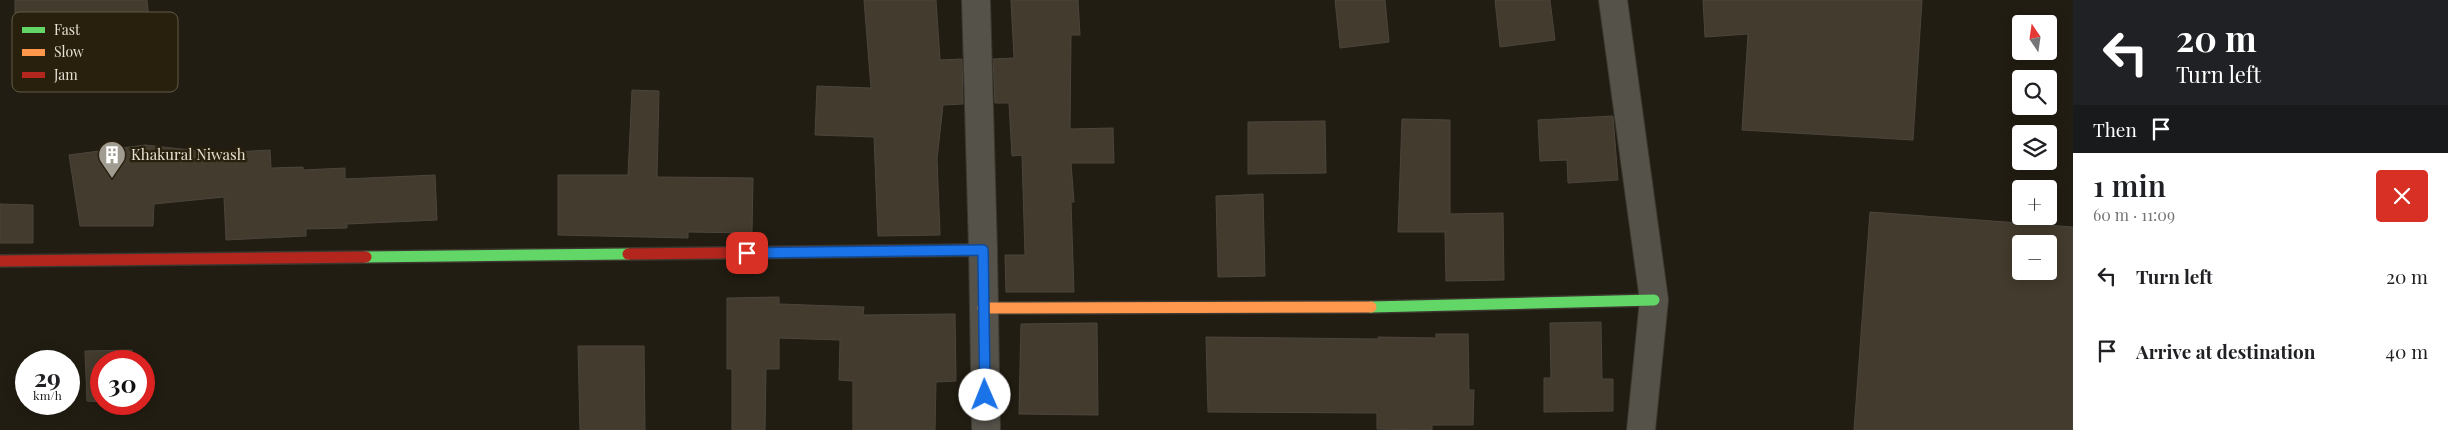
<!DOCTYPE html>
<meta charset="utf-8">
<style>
:root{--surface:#fff;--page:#f2f2f2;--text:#202124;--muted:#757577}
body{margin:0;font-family:"Playfair Display",serif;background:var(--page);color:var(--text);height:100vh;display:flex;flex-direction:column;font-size:19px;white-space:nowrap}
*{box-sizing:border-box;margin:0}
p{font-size:16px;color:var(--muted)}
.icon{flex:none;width:28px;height:28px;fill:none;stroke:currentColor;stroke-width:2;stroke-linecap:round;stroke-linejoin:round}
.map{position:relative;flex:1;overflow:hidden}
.sheet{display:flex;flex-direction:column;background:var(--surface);width:375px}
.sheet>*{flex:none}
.banner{background:#202124;color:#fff;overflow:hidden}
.needle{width:32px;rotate:347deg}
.controls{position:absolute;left:2012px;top:15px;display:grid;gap:10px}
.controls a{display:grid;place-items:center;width:45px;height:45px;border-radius:5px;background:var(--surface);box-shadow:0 2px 12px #0003;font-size:25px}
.speed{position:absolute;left:15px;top:350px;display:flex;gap:10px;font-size:25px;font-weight:700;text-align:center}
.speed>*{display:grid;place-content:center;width:65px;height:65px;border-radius:50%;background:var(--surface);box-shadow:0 2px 12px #0003;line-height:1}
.speed small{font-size:12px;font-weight:400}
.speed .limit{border:8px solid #d22;background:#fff;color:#111}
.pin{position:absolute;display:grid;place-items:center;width:42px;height:42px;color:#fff;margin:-21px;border-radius:10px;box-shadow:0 2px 8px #0006}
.me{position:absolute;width:55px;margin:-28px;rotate:359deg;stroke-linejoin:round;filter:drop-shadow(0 0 4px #0008)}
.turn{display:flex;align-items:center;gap:18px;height:105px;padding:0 20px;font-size:22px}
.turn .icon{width:65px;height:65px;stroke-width:2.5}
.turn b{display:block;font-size:35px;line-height:42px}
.then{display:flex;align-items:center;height:48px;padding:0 20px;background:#0003;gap:10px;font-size:19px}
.round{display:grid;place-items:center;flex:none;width:52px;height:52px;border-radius:5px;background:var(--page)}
.overview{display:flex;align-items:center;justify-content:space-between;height:85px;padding:0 20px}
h1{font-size:30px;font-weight:600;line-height:38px}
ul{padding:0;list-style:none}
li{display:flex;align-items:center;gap:15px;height:75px;padding:0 20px}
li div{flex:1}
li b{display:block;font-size:19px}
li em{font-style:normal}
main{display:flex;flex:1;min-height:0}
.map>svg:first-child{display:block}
.building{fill:#433b2d;stroke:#4b453d;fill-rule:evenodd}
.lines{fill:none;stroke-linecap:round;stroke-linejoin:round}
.street-casing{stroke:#3b372f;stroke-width:30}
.fast-casing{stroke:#3b372f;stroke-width:14}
.slow-casing{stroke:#3b372f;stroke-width:14}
.jam-casing{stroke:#3b372f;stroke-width:14}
.street{stroke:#55524a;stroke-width:28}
.fast{stroke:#63d668;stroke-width:11}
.slow{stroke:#ff974d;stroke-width:11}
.jam{stroke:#b3261e;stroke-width:11}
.route-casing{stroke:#114b97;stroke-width:12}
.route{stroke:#1a73e8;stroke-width:9}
.labels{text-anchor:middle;stroke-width:4.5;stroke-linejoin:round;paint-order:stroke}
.poi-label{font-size:15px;fill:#e6e1d5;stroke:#28200c;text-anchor:start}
.key{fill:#28200c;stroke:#615a48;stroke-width:1}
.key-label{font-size:14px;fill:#e6e1d5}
</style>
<main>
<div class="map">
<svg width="2073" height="430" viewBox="0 0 2073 430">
<rect width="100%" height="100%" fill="#221d12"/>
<g class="building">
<path d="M15,0H147L150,29L113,33L114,37L79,41V46L15,47Z"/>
<path d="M864,0H936L940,60L962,59L963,104L943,105L937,159L940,235L878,236L874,137L815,135L817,86L871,88Z"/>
<path d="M1011,0H1078L1080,35H1071L1070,129L1113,128L1114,163H1071L1074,202H1071L1074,292H1006L1005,255H1025L1022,155L1012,156L1009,103H995L993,59L1014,58Z"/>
<path d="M1335,0H1385L1389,42L1340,48Z"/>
<path d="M1495,0H1550L1555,40L1500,47Z"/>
<path d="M1703,0H1922L1913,140L1742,130L1748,34L1705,37Z"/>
<path d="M632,90L659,91L657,177L753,178L752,233L688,232V238L558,235V175H628Z"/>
<path d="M1613,116L1618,180L1568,183L1567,160L1540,161L1538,120Z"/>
<path d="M1402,119L1450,120V214L1503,213L1504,280L1446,281L1445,232H1398Z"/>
<path d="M1325,121L1326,173L1248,174V122Z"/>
<path d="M145,145L217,153L270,150L271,168L303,167V170L345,168V179L435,175L437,220L347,224V228L306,229V236L226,240L224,197L154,204L153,226H80L69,155Z"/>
<path d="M1263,194L1265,276L1218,277L1216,196Z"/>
<path d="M0,204L33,205V243H0Z"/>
<path d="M1870,212L2073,227V430H1854ZM2021,244H2049V271H2021Z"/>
<path d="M779,297V304L864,307L863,315L955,314L956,381L936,382L935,430H853V381L839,380L840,340L779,338V369H766L765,430H732V369H727V298Z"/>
<path d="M1601,322L1602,379H1613V411L1544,412V378H1551L1550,323Z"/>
<path d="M1097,323L1098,415L1019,414L1021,324Z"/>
<path d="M1436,334H1468L1469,390H1474L1473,425H1432V430L1377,429V413L1208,412L1206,337L1378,339V337L1436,338Z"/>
<path d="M578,346H644L645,430H580Z"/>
<path d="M132,350V361H101V402L87,401L85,351Z"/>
</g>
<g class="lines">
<defs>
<g id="street">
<path d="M976,0L983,250L986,430"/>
<path d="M1613,0L1654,300L1641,430"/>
</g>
<g id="fast">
<path d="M366,257L628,254"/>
<path d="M1371,307L1654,300"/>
</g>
<path id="slow" d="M983,308L1371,307"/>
<g id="jam">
<path d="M628,254L983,250"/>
<path d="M0,261L366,257"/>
</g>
</defs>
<use href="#street" class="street-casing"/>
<use href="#fast" class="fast-casing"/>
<use href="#slow" class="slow-casing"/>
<use href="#jam" class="jam-casing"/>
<use href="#street" class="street"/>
<use href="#fast" class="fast"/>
<use href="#slow" class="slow"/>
<use href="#jam" class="jam"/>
</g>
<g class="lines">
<defs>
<path id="route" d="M747,253L983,250L985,395"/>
</defs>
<use href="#route" class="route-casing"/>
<use href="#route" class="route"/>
</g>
<defs>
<symbol id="building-pin" viewBox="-11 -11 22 30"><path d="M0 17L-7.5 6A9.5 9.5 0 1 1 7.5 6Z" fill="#a19c91" stroke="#28200c"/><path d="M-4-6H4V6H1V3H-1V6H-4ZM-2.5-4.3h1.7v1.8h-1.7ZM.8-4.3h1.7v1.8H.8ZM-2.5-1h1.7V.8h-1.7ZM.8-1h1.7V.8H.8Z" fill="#fff"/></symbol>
</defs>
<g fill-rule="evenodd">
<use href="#building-pin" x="96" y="139" width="32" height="43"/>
</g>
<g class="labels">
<g class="poi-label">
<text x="131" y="160">Khakural Niwash</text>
</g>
</g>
<rect x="12" y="12" width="166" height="80" rx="8" class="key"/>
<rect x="22" y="27" width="23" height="6" fill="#63d668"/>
<rect x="22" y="49" width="23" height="7" fill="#ff974d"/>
<rect x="22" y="72" width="23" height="6" fill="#b3261e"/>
<g class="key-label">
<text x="54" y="35">Fast</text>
<text x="54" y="57">Slow</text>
<text x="54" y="80">Jam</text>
</g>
</svg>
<div class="controls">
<a><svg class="needle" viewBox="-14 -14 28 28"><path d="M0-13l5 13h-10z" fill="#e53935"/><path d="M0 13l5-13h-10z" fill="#757577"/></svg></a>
<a><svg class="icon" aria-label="search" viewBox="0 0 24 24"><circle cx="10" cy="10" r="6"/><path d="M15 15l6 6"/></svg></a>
<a><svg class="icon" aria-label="layers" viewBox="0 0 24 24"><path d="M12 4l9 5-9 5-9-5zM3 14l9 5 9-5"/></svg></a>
<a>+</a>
<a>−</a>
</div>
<div class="speed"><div>29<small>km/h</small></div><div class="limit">30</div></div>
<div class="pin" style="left:747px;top:253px;background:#d93025"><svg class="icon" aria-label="arrive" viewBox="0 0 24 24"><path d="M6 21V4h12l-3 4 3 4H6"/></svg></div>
<svg class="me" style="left:985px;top:395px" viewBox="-20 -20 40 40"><circle r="19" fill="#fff"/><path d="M0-13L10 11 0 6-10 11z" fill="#1a73e8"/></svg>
</div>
<section class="sheet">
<div class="banner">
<div class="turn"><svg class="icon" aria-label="left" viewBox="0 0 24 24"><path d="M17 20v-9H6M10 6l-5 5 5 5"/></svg><div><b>20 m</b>Turn left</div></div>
<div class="then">Then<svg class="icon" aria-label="arrive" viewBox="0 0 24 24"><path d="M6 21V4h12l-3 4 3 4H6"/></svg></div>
</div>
<div class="overview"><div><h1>1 min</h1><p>60 m · 11:09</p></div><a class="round" style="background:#d93025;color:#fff"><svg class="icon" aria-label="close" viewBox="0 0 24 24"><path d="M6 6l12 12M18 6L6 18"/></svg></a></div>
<ul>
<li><svg class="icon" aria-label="left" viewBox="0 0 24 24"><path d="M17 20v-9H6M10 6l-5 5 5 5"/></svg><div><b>Turn left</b></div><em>20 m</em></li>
<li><svg class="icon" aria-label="arrive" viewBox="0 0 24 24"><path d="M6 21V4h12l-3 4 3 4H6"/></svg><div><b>Arrive at destination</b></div><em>40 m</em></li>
</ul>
</section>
</main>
